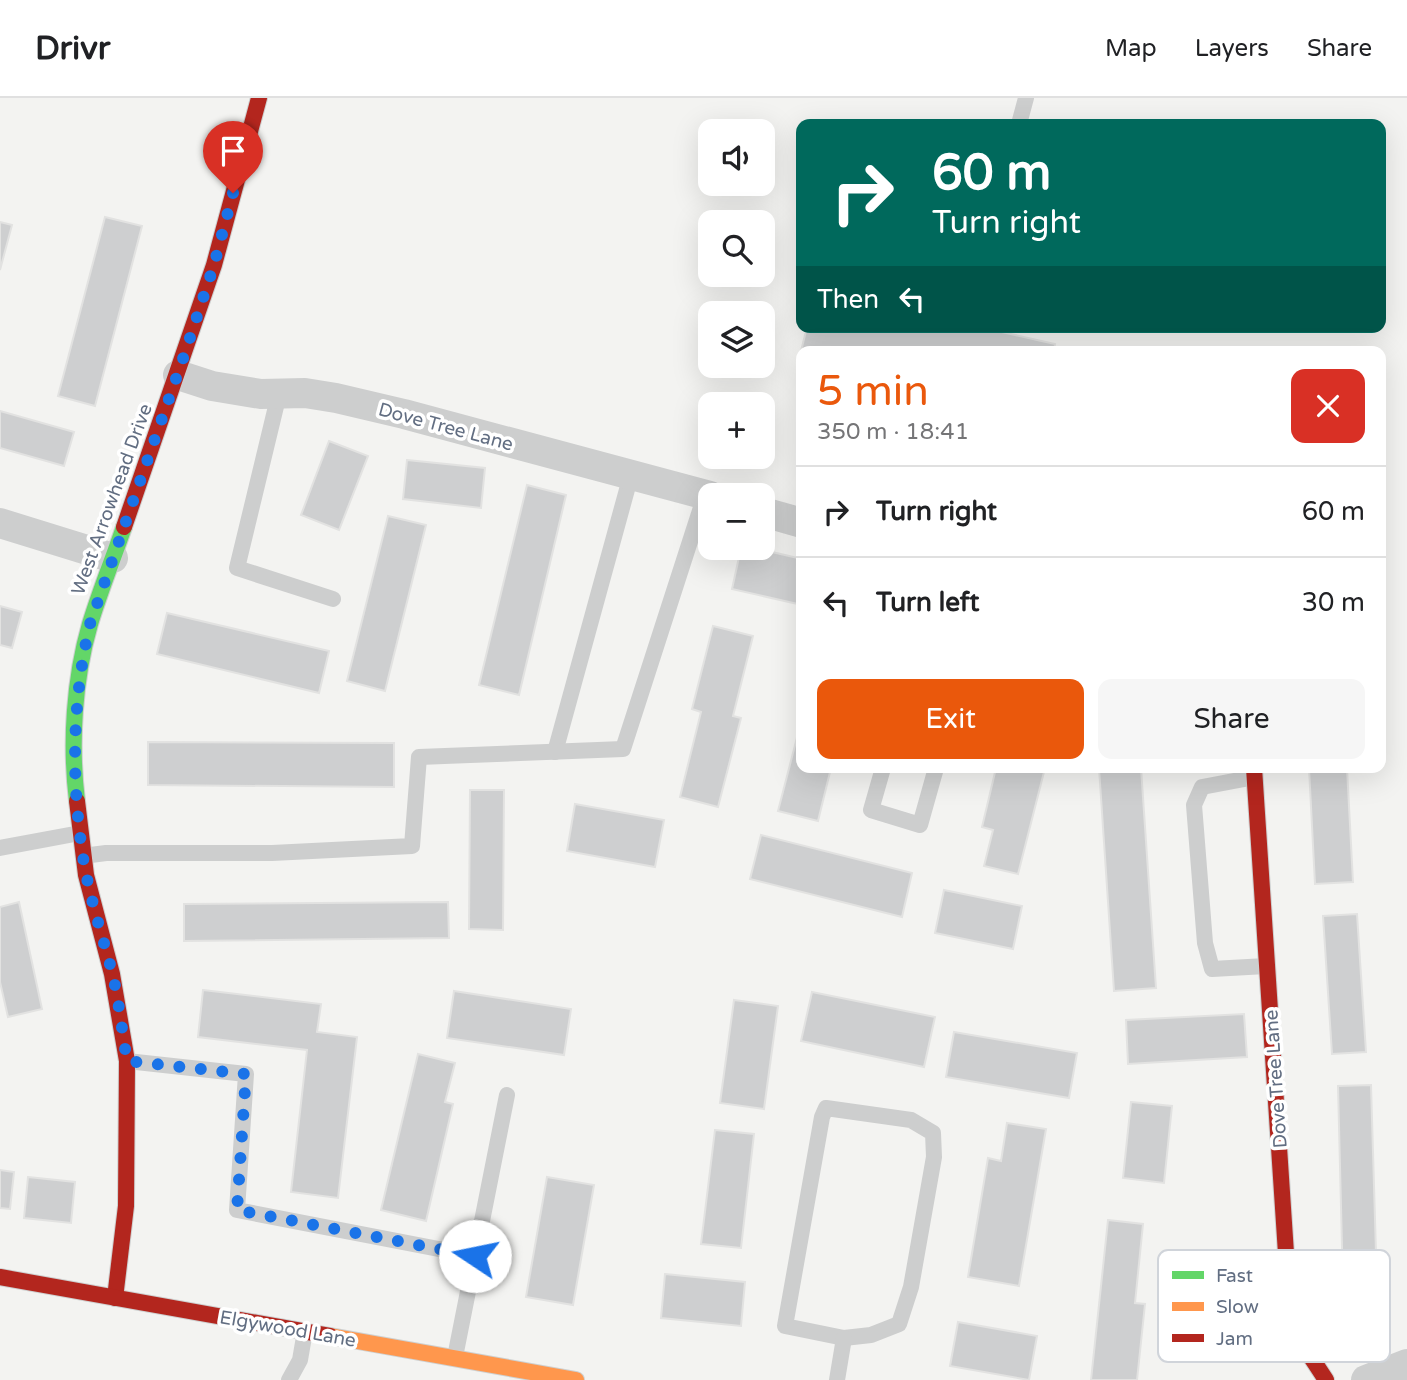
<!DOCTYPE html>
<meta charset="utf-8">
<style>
:root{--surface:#fff;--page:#f6f6f6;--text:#202124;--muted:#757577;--line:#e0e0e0;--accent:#ea580c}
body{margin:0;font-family:"Varela Round",sans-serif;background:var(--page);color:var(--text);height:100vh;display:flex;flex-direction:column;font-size:26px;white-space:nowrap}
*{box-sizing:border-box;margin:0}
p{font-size:23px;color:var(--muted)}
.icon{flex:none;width:38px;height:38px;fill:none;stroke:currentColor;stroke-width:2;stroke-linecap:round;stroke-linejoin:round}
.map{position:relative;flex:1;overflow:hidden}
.side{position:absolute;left:796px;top:248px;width:590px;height:427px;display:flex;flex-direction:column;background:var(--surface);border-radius:14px;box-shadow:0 7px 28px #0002}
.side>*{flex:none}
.guide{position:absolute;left:796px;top:21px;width:590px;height:214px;border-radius:14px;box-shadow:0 7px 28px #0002;background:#00695c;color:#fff;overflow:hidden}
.tools{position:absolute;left:698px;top:21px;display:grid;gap:14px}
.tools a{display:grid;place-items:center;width:77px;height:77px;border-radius:14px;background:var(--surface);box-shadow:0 7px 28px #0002;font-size:35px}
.pin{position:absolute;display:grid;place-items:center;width:60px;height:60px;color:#fff;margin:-72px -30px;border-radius:50% 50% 50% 0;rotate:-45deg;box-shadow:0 0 7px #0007}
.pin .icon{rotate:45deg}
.me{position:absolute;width:77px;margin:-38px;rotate:281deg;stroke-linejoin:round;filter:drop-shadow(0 0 5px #0008)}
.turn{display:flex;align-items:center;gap:24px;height:147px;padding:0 21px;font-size:32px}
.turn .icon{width:91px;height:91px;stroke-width:2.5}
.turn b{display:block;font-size:49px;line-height:60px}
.then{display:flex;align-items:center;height:66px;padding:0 21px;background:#0003;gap:14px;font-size:26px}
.round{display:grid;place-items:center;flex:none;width:74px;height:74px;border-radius:14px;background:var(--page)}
.overview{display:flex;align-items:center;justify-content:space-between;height:119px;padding:0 21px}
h1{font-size:42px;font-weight:600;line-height:52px;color:var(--accent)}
.button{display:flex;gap:14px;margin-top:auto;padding:14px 21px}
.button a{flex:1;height:80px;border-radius:14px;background:var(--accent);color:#fff;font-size:28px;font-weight:600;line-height:80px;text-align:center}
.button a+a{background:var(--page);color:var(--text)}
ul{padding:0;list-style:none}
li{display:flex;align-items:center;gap:21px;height:91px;padding:0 21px;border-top:2px solid var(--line)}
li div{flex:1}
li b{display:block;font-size:26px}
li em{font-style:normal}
header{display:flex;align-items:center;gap:42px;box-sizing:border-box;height:98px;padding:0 35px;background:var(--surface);border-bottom:2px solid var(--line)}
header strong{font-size:33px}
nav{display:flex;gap:38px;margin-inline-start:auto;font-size:24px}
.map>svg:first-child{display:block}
.building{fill:#cecfd0;stroke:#e2e2e1;stroke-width:2}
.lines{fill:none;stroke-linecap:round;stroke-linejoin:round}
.fast-casing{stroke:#ced0d0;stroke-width:18}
.slow-casing{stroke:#ced0d0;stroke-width:18}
.jam-casing{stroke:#ced0d0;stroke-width:18}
.lane{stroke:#cdcece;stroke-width:16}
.street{stroke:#cdcece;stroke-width:30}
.fast{stroke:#63d668;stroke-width:16}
.slow{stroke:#ff974d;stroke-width:16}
.jam{stroke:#b3261e;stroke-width:16}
.route{stroke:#1a73e8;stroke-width:12;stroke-dasharray:0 21.6}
.labels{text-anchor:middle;stroke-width:7;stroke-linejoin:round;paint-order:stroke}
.street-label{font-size:19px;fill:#626e82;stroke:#fff}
.key{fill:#fff;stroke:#d0d4da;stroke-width:2}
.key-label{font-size:19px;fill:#626e82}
</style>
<header>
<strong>Drivr</strong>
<nav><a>Map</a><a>Layers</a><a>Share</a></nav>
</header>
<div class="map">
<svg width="1407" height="1282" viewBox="0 0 1407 1282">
<rect width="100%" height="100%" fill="#f3f3f1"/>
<g class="building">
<path d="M105,119L142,128L95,308L58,298Z"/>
<path d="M0,124L12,127L0,172Z"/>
<path d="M807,229H993V232L1055,246L1054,254H807L801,253Z"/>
<path d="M0,313L74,334L64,368L0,350Z"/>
<path d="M329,343L368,358L339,432L301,417Z"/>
<path d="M407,362L485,370L481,410L403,401Z"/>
<path d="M527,387L566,397L519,597L479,587Z"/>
<path d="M388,418L426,427L385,593L347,583Z"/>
<path d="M741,450H755L802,461V507L732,491Z"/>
<path d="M0,508L22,514L12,550L0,547Z"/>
<path d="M167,515L329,553L319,595L157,556Z"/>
<path d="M713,528L753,538L733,618L741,620L718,709L680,699L701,614L692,611Z"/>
<path d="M802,620V670H831L818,723L778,713Z"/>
<path d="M148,644L394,645V689L148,687Z"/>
<path d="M996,670H1045L1018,776L984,768L993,732L982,729Z"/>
<path d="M1099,670H1141L1156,890L1114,893Z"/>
<path d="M1309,670H1347L1353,784L1315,786Z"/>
<path d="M470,692H504L503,832L469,831Z"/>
<path d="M575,706L664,722L655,769L567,753Z"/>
<path d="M761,737L912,775L902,819L750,781Z"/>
<path d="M944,792L1022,808L1013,851L935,835Z"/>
<path d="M19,804L42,911L8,919L0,884V809Z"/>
<path d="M448,804L449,840L184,843V806Z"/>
<path d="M1357,816L1366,954L1332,956L1323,818Z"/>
<path d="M203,892L321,906L317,934L357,939L338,1100L291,1094L307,952L198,939Z"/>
<path d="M454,893L571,911L564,957L447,940Z"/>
<path d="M812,894L935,919L924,969L801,943Z"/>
<path d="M734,902L778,908L764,1011L720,1005Z"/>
<path d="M1244,916L1247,959L1128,966L1126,922Z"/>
<path d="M954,934L1077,955L1069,1000L946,979Z"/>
<path d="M418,956L455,965L445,1004L453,1006L426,1123L381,1112Z"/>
<path d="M1371,987L1377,1188L1343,1189L1338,988Z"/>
<path d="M1131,1004L1172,1008L1164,1085L1123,1080Z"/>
<path d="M1007,1025L1046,1031L1019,1188L968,1179L988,1060L1001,1063Z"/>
<path d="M715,1032L754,1036L741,1150L701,1146Z"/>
<path d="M0,1072L14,1074L10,1111L0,1110Z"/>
<path d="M28,1079L75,1084L71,1125L24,1120Z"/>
<path d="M547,1079L594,1087L573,1207L526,1199Z"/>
<path d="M1108,1122L1143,1126L1135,1205L1145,1206L1137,1282H1091Z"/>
<path d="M665,1176L745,1184L741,1228L661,1220Z"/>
<path d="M958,1224L1037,1238L1029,1282L950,1268Z"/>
</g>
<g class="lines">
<defs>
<path id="fast" d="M77,703C70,646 74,581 90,526C100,493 113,461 124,429"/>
<path id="slow" d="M330,1238L576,1282"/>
<g id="jam">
<path d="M124,429L214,167L259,0"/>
<path d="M1254,670L1290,1216L1307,1253L1326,1282"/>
<path d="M77,703L86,777L112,876L127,963L126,1108L115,1200"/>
<path d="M0,1179L330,1238"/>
</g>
</defs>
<use href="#fast" class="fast-casing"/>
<use href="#slow" class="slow-casing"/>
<use href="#jam" class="jam-casing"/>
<g class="lane">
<path d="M1019,26L1026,0"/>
<path d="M279,296L237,470L333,501"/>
<path d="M555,654L631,377"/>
<path d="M883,670L871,712L920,727L936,670"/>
<path d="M1255,679L1202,689L1194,707L1205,845L1212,871L1266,868"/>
<path d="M0,750L80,735"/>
<path d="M83,758L106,755H272L412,748L419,659L623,651L705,397"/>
<path d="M127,963L246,976L237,1112L475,1158"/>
<path d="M826,1010L911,1022L933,1035L934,1059L911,1189L899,1226L871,1237L844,1240L785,1228L822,1019Z"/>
<path d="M455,1259L507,997"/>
<path d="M289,1282L300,1262L305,1233"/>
<path d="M837,1282L844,1240"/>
</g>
<g class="street">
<path d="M178,277L212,288L261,296L305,295L336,300L404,316L710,398"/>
<path d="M763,414L802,425"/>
<path d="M0,425L113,460"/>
<path d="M1366,1282L1407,1266"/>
</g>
<use href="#fast" class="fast"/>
<use href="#slow" class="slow"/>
<use href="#jam" class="jam"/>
</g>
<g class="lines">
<path class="route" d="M233,95L214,167L185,255L90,526C72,603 71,681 83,759C89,798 102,836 112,874C119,903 122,933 127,963L246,976L237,1112L475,1158"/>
</g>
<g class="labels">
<g class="street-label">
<text transform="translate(446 328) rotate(15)" y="7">Dove Tree Lane</text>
<text transform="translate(111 401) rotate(-70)" y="7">West Arrowhead Drive</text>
<text transform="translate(1275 981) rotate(-94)" y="7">Dove Tree Lane</text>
<text transform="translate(288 1230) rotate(10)" y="7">Elgywood Lane</text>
</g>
</g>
<rect x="1158" y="1152" width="232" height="112" rx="10" class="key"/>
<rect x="1172" y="1173" width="32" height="8" fill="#63d668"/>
<rect x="1172" y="1204" width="32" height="9" fill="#ff974d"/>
<rect x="1172" y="1236" width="32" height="8" fill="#b3261e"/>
<g class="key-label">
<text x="1216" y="1184">Fast</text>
<text x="1216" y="1215">Slow</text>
<text x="1216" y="1247">Jam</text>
</g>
</svg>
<div class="tools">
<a><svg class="icon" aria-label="sound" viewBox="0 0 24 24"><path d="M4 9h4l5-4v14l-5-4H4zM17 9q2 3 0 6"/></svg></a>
<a><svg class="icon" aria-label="search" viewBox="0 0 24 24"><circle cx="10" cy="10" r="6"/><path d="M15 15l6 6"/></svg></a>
<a><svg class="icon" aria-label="layers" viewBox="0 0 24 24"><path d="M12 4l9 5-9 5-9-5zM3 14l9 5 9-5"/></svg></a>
<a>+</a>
<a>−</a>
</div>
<div class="pin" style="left:233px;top:95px;background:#d93025"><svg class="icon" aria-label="arrive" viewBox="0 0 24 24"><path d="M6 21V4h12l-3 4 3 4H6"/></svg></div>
<svg class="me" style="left:475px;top:1158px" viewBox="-20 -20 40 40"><circle r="19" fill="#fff"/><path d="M0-13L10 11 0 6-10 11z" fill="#1a73e8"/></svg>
<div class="guide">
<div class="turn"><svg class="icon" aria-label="right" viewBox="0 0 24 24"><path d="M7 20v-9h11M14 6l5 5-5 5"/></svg><div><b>60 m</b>Turn right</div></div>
<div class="then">Then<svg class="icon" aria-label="left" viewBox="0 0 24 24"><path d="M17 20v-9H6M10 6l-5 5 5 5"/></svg></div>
</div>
<section class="side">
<div class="overview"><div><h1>5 min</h1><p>350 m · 18:41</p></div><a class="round" style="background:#d93025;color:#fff"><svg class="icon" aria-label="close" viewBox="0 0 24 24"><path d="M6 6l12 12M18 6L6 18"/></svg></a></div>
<ul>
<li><svg class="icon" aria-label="right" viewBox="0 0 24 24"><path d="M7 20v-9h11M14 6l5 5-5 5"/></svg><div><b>Turn right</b></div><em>60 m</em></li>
<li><svg class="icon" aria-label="left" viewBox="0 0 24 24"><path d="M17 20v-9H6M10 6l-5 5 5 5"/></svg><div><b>Turn left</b></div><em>30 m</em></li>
</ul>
<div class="button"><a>Exit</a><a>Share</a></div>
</section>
</div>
